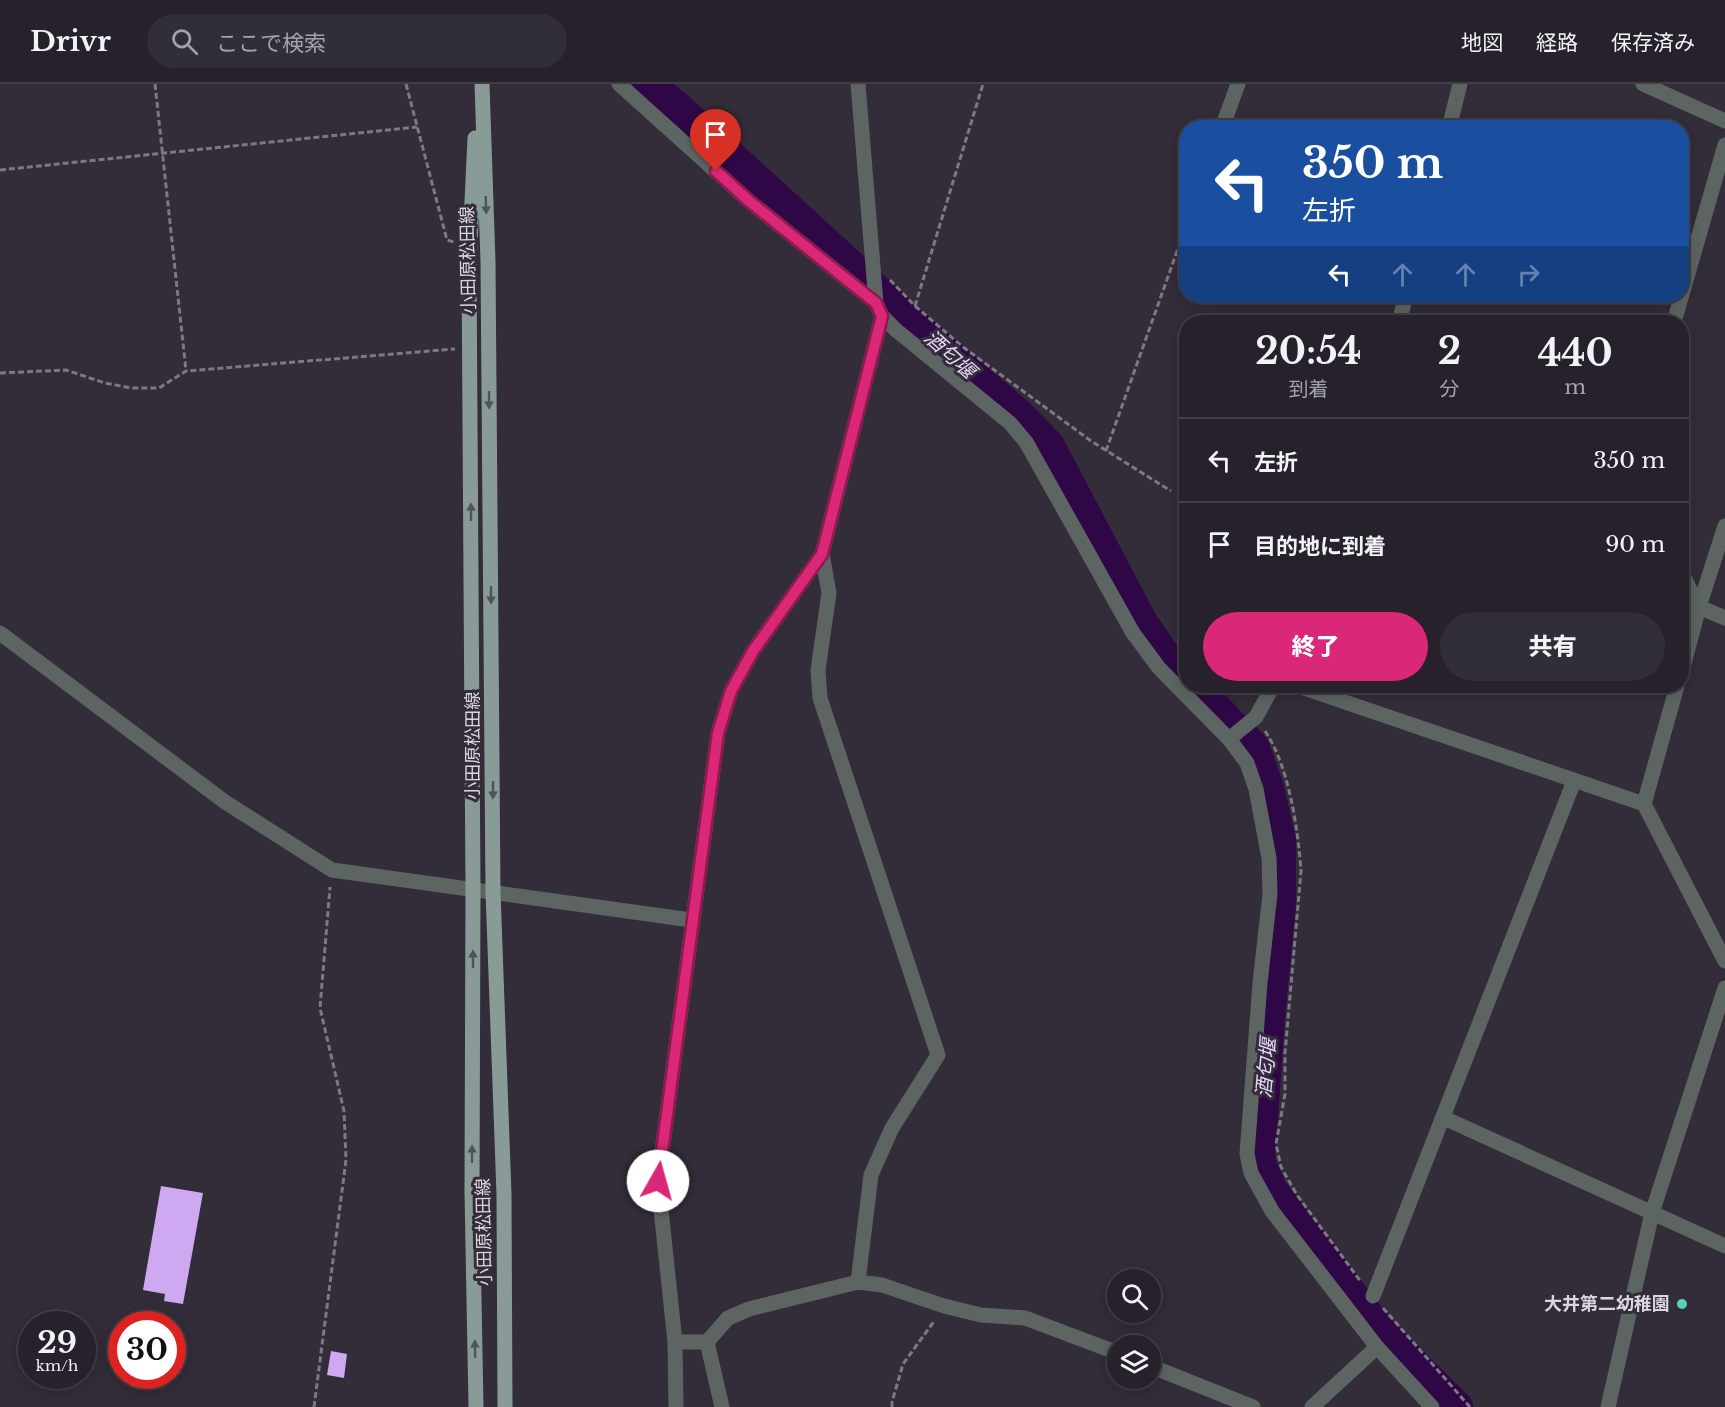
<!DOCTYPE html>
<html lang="ja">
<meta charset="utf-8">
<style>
:root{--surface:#26212b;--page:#322e37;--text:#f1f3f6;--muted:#a4a3a9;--line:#423e47;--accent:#db2777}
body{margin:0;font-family:"Libre Baskerville","Noto Sans JP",serif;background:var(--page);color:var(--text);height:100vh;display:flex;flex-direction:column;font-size:22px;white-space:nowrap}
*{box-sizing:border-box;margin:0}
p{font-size:20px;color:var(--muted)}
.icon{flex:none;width:33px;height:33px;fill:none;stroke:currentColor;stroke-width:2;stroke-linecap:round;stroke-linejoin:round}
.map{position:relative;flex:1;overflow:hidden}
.sheet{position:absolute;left:1179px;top:231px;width:510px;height:378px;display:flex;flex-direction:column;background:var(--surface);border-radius:24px;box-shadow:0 3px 15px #0003,0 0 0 2px var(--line)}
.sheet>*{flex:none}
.guide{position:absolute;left:1179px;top:36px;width:510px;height:183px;border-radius:24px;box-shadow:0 3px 15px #0003,0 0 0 2px var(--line);background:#1a4fa0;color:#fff;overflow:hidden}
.tools{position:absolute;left:1107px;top:1185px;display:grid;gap:12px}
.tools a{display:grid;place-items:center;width:54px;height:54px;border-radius:50%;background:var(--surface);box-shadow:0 3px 15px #0003,0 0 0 2px var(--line);font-size:30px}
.speed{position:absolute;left:18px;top:1227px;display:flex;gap:12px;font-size:30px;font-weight:700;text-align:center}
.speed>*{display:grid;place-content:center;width:78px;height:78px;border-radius:50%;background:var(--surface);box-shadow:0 3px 15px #0003,0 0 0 2px var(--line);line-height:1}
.speed small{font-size:15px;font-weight:400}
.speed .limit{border:9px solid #d22;background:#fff;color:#111}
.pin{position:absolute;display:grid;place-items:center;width:51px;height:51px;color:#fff;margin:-62px -26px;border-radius:50% 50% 50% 0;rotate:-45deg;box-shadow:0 0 6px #0007}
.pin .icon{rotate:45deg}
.me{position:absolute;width:66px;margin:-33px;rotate:7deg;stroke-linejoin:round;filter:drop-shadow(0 0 4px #0008)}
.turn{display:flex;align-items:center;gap:21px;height:126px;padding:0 24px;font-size:27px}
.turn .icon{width:78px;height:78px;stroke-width:2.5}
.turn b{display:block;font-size:42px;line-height:51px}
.lanes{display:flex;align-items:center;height:57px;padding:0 24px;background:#0003;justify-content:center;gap:30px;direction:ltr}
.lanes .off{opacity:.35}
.eta{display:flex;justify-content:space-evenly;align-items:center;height:102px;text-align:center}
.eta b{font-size:36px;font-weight:800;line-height:42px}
.primary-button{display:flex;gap:12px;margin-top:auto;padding:12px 24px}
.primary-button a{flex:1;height:69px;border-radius:36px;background:var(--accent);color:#fff;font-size:24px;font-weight:800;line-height:69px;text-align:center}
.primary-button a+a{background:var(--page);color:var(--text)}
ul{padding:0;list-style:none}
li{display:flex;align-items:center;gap:18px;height:84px;padding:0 24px;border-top:2px solid var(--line)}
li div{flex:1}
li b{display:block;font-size:22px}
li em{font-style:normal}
header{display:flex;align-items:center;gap:36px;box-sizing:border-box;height:84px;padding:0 30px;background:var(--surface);border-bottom:2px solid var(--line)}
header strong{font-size:28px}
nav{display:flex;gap:33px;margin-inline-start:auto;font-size:21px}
.search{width:420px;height:54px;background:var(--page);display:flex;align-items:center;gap:15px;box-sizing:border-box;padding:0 21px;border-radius:33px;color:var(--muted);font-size:22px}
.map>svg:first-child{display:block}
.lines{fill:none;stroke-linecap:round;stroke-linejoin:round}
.river{stroke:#2f0747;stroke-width:32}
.building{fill:#cfa8f2}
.path{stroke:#7e7883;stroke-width:3;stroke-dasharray:6 3;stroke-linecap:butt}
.minor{stroke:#5d6563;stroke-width:15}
.major{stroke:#899b96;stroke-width:15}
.oneway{fill:#51535a}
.route-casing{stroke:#8e194d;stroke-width:15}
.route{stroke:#db2777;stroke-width:10}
.poi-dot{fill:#5dceb8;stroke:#332c39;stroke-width:2}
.labels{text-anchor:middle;stroke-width:6;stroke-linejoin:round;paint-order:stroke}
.street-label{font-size:18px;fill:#dad6df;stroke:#332c39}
.poi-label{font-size:18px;font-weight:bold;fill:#dad6df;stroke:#332c39;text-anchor:end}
.water-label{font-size:20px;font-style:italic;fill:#e9d5fc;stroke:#332c39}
</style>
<header>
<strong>Drivr</strong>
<div class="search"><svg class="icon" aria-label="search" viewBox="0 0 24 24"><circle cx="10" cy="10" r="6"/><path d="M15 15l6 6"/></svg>ここで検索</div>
<nav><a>地図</a><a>経路</a><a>保存済み</a></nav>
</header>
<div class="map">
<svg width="1725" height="1323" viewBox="0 0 1725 1323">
<rect width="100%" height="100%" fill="#332c39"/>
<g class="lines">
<g class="river">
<path d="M648,0L679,25L851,182L908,236L1018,330L1049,362L1141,537L1166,574L1186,594"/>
<path d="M1194,602L1254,664L1268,704L1280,756V821L1269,933L1259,1077L1272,1107L1380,1247L1457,1323"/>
</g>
</g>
<g class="building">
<path d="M161,1102L203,1109L183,1220L164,1217L165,1210L143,1206Z"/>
<path d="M331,1267L347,1270L344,1294L327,1291Z"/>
</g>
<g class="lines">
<g class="path">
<path d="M155,0L186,287"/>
<path d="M406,0L447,156L454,158"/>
<path d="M0,86L417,43"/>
<path d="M890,196L915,222L963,263L1091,357L1171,407"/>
<path d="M915,222L983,0"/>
<path d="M0,289L66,286L105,299L131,304H159L186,287L455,265"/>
<path d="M1106,367L1186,142"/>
<path d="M1265,647C1289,682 1298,745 1301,787L1285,969V1010L1276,1060L1281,1083L1297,1111L1361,1198"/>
<path d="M1383,1224L1470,1323"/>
<path d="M314,1323L346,1076L344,1027L320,924L330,803"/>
<path d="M892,1323V1318L903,1280L935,1236"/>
</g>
<g class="minor">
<path d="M619,0L749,117L876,219"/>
<path d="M858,0L876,219L882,232L896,246L1010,339L1026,358L1133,549L1159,584L1229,655L1247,679L1256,705L1269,774L1270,810L1260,899L1247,1070L1251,1089L1272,1127L1377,1263L1432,1323"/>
<path d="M1643,0L1725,37"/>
<path d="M1222,44L1238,0"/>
<path d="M1449,44L1460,0"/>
<path d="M1399,238L1406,212"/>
<path d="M1674,238L1725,61"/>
<path d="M1725,442L1699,523L1725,534"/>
<path d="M822,470L829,509L818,586L820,614L938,971L892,1044L871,1091L858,1198"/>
<path d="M1682,490L1699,523L1682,587"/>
<path d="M0,549L225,718L332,786L691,836"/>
<path d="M1298,602L1644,720"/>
<path d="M1677,602L1644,720L1725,877"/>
<path d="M1229,655L1256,633L1273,602"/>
<path d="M1444,1034L1725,1162"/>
<path d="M1373,1212L1574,697"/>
<path d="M675,1258H707L728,1234L749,1225L858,1198L882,1201L944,1222L981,1231L1025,1234L1118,1269"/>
<path d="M707,1258L722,1323"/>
<path d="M1150,1282L1253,1323"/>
<path d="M676,1323L675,1258L658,1097L718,649L731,607L753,567L822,470L882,232"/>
<path d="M1312,1323L1377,1263"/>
<path d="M1608,1323L1652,1129L1725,904"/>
</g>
<g class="major">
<path d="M482,0L488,178L493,808L504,1110L505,1323"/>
<path d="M475,54L469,181L473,806L472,1108L476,1323"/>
</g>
</g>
<defs><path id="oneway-solid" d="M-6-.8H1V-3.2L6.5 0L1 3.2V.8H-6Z" transform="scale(1.5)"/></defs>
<g class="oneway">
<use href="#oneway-solid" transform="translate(486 121) rotate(88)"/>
<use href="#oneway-solid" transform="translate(489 316) rotate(90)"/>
<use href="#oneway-solid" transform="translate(471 428) rotate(-90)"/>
<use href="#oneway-solid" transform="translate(491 511) rotate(90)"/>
<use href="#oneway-solid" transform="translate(493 706) rotate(90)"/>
<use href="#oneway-solid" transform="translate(473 875) rotate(-90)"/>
<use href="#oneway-solid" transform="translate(472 1070) rotate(-90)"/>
<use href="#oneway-solid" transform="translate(475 1265) rotate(-91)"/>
</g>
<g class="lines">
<defs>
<path id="route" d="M658,1097L718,649L731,607L753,567L822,470L882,232L876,219L749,117L716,87"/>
</defs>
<use href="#route" class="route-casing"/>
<use href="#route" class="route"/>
</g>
<circle class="poi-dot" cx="1682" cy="1220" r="6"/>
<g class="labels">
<g class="street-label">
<text transform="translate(468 176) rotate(-91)" y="6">小田原松田線</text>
<text transform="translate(473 662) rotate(-90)" y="6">小田原松田線</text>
<text transform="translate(484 1148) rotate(-91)" y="6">小田原松田線</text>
</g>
<g class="poi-label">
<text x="1670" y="1226">大井第二幼稚園</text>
</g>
<g class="water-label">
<text transform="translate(950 270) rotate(42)" y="7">酒匂堰</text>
<text transform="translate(1266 984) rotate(-85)" y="7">酒匂堰</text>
</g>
</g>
</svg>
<div class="tools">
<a><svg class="icon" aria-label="search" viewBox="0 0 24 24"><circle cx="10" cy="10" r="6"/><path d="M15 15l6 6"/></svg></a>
<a><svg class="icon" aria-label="layers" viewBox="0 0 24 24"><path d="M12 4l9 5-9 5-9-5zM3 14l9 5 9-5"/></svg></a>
</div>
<div class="speed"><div>29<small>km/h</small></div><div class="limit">30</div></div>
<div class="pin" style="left:716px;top:87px;background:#d93025"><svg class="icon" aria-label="arrive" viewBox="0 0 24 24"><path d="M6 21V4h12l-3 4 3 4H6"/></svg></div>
<svg class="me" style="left:658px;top:1097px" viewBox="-20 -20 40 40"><circle r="19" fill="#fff"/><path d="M0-13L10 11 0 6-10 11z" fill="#db2777"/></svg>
<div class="guide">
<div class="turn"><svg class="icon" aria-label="left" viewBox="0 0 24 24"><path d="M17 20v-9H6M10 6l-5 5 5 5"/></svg><div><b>350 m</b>左折</div></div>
<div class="lanes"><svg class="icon" aria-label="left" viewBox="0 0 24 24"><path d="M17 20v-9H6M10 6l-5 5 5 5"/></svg><svg class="icon off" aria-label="ahead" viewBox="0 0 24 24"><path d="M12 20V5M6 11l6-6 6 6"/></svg><svg class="icon off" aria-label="ahead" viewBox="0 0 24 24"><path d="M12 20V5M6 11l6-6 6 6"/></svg><svg class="icon off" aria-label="right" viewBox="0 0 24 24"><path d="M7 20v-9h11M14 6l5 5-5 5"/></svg></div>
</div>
<section class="sheet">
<div class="eta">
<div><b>20:54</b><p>到着</p></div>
<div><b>2</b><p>分</p></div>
<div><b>440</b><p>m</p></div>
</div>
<ul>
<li><svg class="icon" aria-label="left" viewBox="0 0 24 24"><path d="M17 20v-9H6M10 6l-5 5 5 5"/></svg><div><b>左折</b></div><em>350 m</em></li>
<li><svg class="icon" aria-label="arrive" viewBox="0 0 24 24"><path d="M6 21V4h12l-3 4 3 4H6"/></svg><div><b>目的地に到着</b></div><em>90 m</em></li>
</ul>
<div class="primary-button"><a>終了</a><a>共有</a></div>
</section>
</div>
